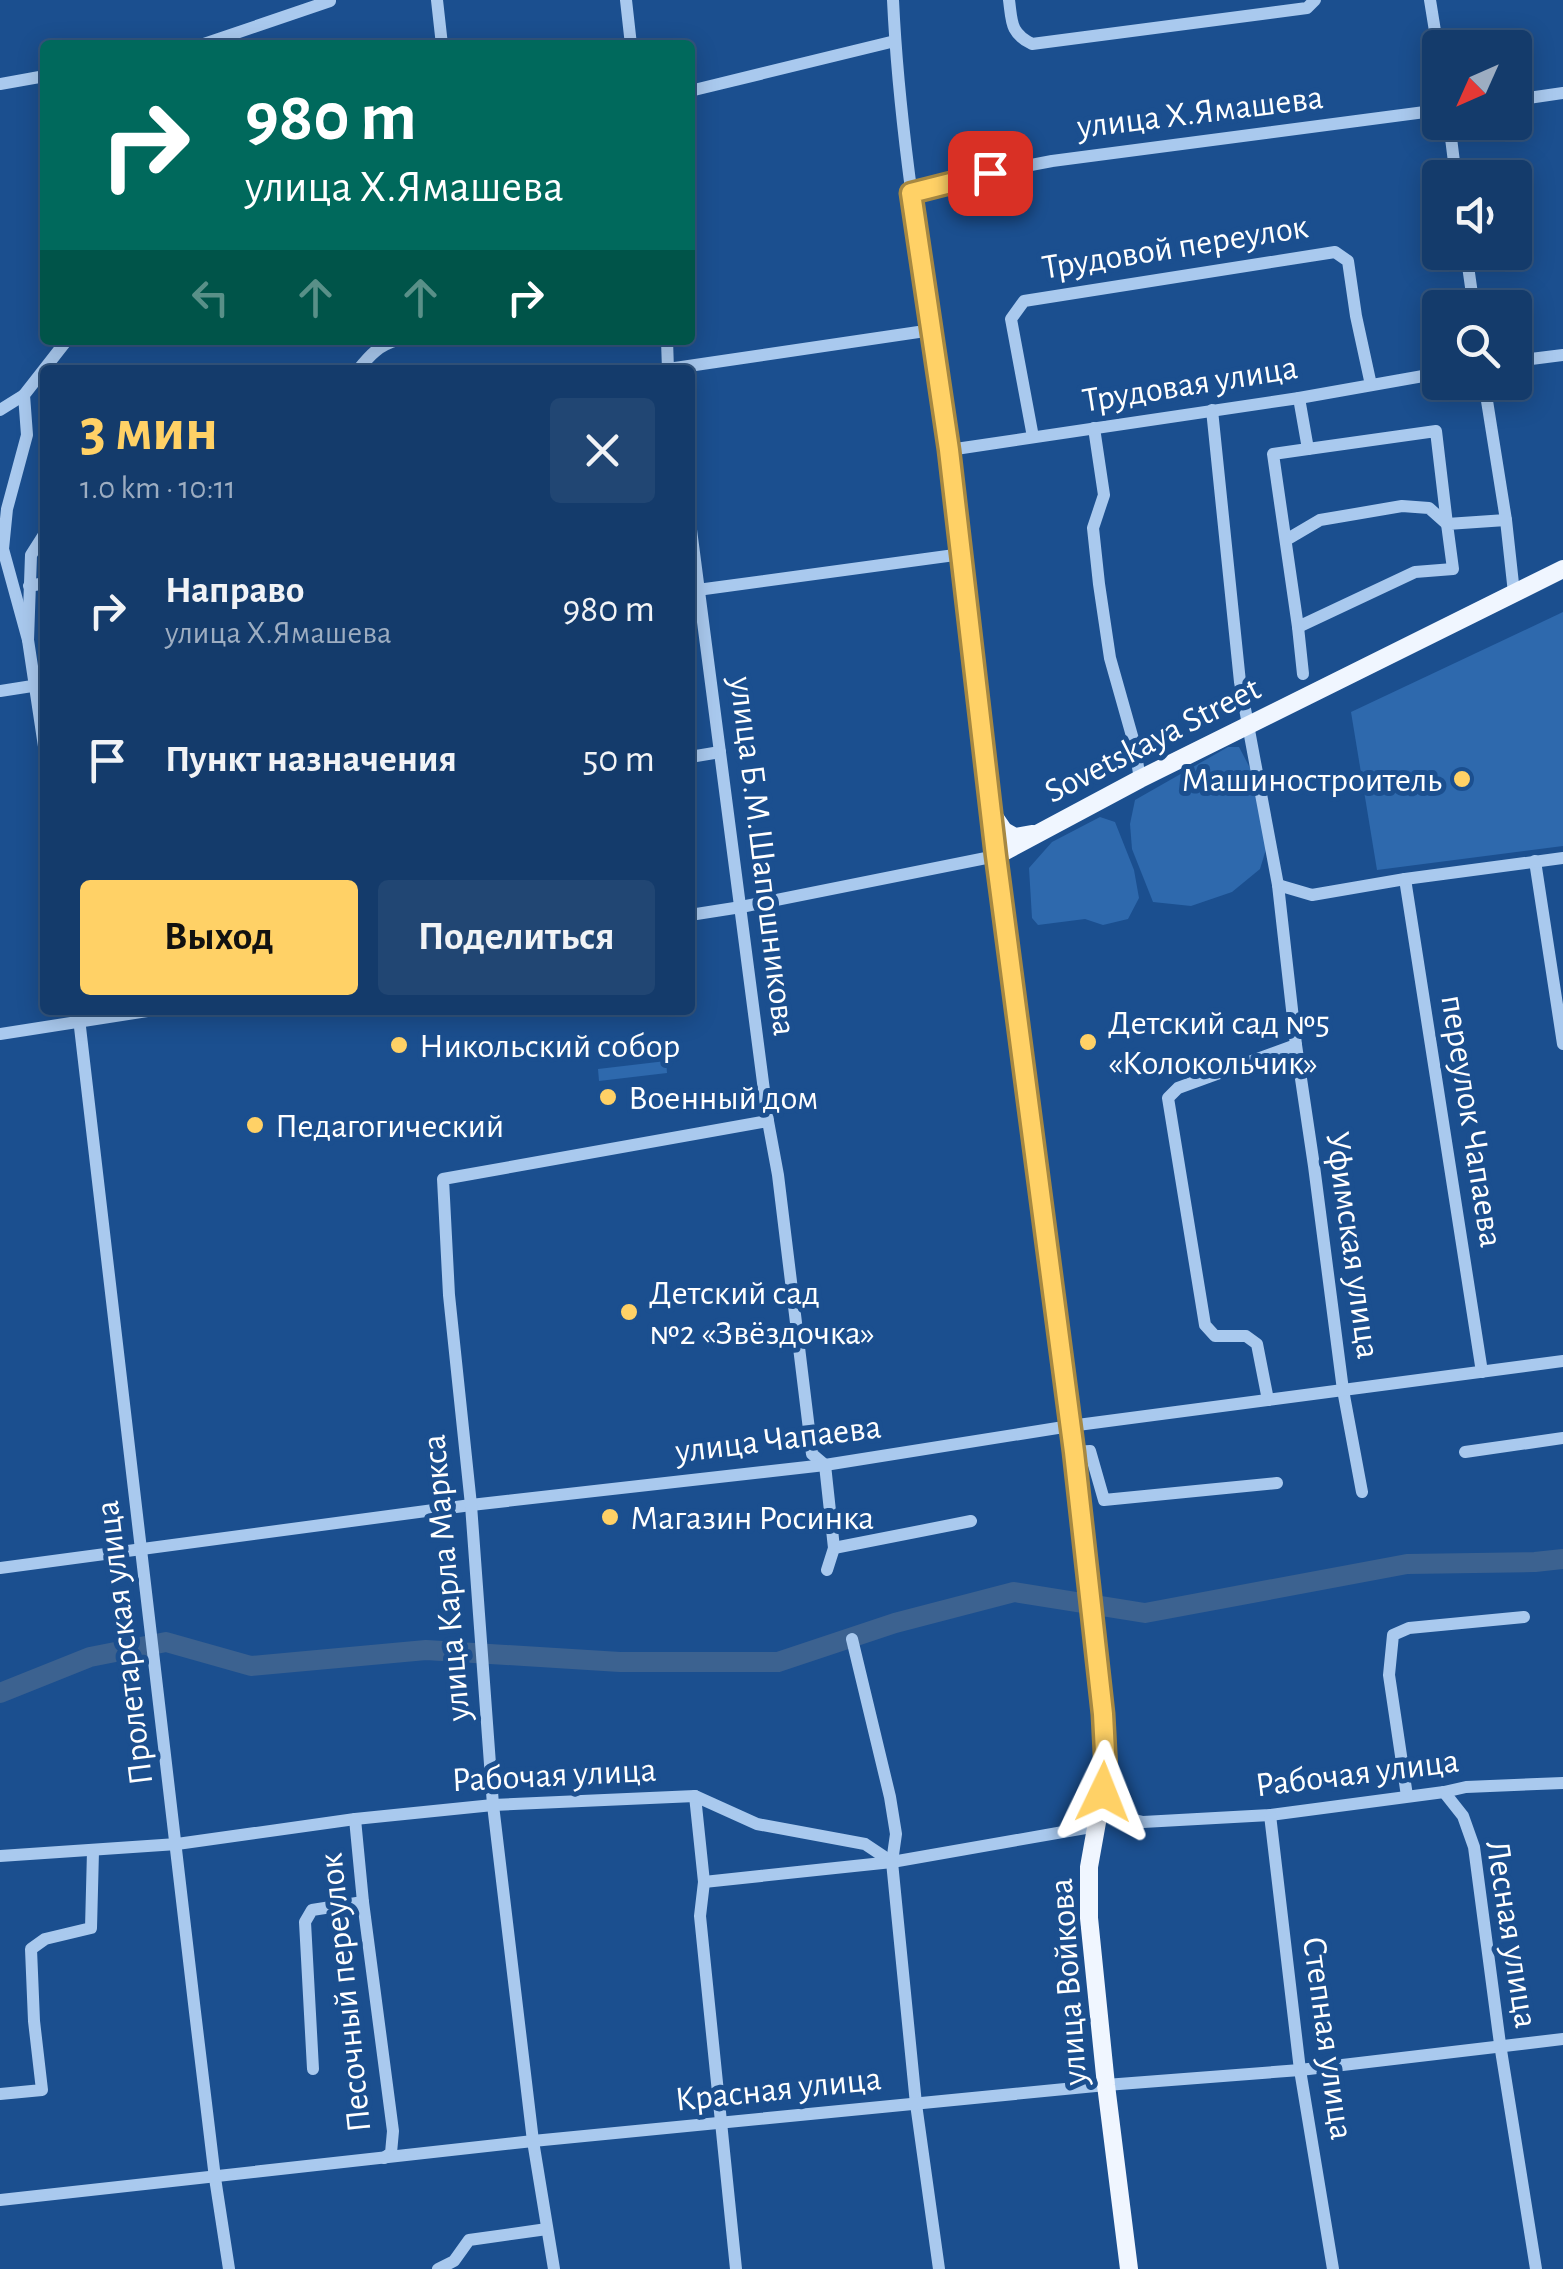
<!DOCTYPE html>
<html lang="ru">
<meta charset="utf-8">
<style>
:root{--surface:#143b6b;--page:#214673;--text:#f1f3f6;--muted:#9dadc1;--line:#33557e;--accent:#ffd166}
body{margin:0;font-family:"Alegreya Sans",sans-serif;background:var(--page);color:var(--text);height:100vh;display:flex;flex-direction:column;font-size:38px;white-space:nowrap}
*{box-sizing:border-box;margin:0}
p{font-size:32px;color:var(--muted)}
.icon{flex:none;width:55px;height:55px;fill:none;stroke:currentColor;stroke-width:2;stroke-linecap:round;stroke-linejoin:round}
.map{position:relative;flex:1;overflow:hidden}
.side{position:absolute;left:40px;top:365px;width:655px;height:650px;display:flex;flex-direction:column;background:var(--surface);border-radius:10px;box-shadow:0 5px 25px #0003,0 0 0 2px var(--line)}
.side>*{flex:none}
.guide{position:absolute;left:40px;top:40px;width:655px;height:305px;border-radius:10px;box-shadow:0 5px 25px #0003,0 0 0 2px var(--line);background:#00695c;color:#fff;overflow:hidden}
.needle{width:65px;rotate:225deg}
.controls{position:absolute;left:1422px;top:30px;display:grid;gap:20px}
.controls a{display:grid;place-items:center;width:110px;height:110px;border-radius:10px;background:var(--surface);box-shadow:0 5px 25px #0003,0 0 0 2px var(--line);font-size:50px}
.pin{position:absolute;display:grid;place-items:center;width:85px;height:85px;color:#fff;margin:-42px;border-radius:20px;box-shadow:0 5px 15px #0006}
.me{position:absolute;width:110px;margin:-55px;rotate:2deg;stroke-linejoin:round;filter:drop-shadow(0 0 8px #0008)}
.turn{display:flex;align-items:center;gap:35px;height:210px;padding:0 40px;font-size:45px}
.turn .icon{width:130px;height:130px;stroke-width:2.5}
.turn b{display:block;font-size:70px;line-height:85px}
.lanes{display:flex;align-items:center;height:95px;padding:0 40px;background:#0003;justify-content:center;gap:50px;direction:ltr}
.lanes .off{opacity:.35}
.round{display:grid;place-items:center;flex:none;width:105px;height:105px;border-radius:10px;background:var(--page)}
.head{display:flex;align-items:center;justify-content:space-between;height:170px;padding:0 40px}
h1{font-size:60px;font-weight:700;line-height:75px;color:var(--accent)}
.button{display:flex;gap:20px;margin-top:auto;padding:20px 40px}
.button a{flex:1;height:115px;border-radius:10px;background:var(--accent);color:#111;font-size:40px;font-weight:700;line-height:115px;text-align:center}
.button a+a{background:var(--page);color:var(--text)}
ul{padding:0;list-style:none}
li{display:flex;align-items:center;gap:30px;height:150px;padding:0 40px}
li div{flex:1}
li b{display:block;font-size:38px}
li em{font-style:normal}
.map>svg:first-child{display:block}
.green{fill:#2e69ad}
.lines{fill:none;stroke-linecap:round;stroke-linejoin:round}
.river{stroke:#3c6290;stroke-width:20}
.minor{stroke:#a9c9ee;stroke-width:12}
.major{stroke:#f0f6ff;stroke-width:18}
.route-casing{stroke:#a68842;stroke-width:25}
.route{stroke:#ffd166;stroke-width:18}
.poi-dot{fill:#ffd166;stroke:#1b4f8f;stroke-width:4}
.labels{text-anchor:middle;stroke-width:10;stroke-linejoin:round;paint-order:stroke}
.street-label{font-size:35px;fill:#fff;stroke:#1b4f8f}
.poi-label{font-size:35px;fill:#fff;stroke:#1b4f8f;text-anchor:start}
</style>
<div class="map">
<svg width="1563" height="2269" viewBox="0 0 1563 2269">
<rect width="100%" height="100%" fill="#1b4f8f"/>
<g class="green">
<path d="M1563,612V846L1377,870L1351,712Z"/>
<path d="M1228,747H1239L1250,768L1267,846L1260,869L1232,892L1191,906L1153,902L1132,849L1130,824L1135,800Z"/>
<path d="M1100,817L1115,822L1134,870L1139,898L1128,919L1103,925L1085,919L1038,925L1032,918L1029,868L1052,842Z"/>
<path d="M666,1061L667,1073L599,1081L598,1069Z"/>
</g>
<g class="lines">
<path class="river" d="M0,1693L90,1657L166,1642L251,1666L426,1650L620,1662H778L895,1623L1014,1592L1145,1613L1407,1564L1535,1562L1563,1559"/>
<g class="minor">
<path d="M437,0L442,45"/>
<path d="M626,0L631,45"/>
<path d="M1009,0C1012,22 1010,33 1032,44L1307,8L1315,0"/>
<path d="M1430,0L1440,62"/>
<path d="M201,45L330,1"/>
<path d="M0,84L45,76"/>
<path d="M690,91L895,41"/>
<path d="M1515,100L1563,93"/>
<path d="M1449,122L1456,178"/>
<path d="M911,193L990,173L1052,161L1440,110"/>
<path d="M1466,252L1474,308"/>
<path d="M667,340L668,370"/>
<path d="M1515,361L1563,355"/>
<path d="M358,370C370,355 379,345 398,340"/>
<path d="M648,370L668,369L932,330"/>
<path d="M1484,382L1506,520L1514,593"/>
<path d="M1299,398L1308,449L1273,454L1298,627L1415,572L1453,569L1447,524L1506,520"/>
<path d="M0,410L24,395"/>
<path d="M1212,410L1240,682L1278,885L1296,1045L1314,1166L1343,1390L1362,1492"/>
<path d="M1094,428L1104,495L1093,528L1099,584L1110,658L1134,743L1140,779"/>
<path d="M1033,437L1011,319L1024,301L1335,252L1348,261L1356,316L1371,385"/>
<path d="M1308,449L1436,431L1447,524"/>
<path d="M949,450L1299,398L1440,373"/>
<path d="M690,522L768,1121L778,1175L812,1454L825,1465L834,1548L827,1570"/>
<path d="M45,533L31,555L28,640L45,753"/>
<path d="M1286,540L1320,520L1402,506L1429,508L1447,524"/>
<path d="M29,586L45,583"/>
<path d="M690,591L962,554"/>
<path d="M1298,627L1303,674"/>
<path d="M28,640L3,549L7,509L27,435L24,395L67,340"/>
<path d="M0,691L45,684"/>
<path d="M690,757L720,752"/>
<path d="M1535,861L1563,1044"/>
<path d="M1405,879L1482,1372"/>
<path d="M1278,885L1312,895L1405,879L1563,858"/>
<path d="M690,915L741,907L996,856C982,719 967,582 949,447C928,298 900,150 893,0"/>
<path d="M78,1010L195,2012L215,2178L229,2269"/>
<path d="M0,1034L154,1010"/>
<path d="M1268,1400L1257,1344L1246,1336H1215L1205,1325L1168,1098L1178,1088L1296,1045"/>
<path d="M1073,1452L1090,1451L1104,1500L1277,1483"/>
<path d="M1465,1452L1563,1438"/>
<path d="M834,1548L971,1521"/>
<path d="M0,1568L471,1505L825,1465L1070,1426L1563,1361"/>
<path d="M852,1639L890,1797L896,1834L892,1862L916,2104L939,2269"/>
<path d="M1444,1792L1463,1816L1474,1847L1500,2044L1536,2269"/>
<path d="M695,1796L704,1882L700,1916L736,2269"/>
<path d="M1407,1796L1389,1675L1393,1635L1409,1628L1524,1617"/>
<path d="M1100,1812L1143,1822L1270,1815L1444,1792L1466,1787L1563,1783"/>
<path d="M1270,1815L1300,2070L1333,2269"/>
<path d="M355,1819L363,1902L393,2131L391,2153L384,2158"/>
<path d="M0,1856L177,1844L355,1819L493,1805L695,1796L757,1824L865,1844L892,1862L1097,1826"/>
<path d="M704,1882L892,1862"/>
<path d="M313,2069L305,1922L312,1910L363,1902"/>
<path d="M0,2094L42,2090L34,2021L31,1949L45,1939L91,1928L93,1851"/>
<path d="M0,2200L533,2141L1106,2085L1300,2070L1563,2039"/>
<path d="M438,2269L454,2261L469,2240L547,2229"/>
<path d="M554,2269L533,2141L493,1805L471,1505L449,1295L443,1179L768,1121"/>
</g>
<g class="major">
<path d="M991,812L1004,831L1015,837L1033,834"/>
<path d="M1129,2269L1106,2085L1089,1918V1867L1106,1772L1103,1714L1073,1452L996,856L1140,779L1563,569"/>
</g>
</g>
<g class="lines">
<defs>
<path id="route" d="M990,173L911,193L949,450L996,856L1074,1452L1103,1714L1106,1772L1103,1792"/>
</defs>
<use href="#route" class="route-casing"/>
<use href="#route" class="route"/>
</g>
<g class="poi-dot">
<circle cx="1462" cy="779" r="10"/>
<circle cx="1088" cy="1042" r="10"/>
<circle cx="399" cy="1045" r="10"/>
<circle cx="608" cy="1097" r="10"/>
<circle cx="255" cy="1125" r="10"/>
<circle cx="629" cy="1312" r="10"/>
<circle cx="610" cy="1517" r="10"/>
</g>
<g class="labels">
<g class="street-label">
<text transform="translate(1200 111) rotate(-7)" y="12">улица Х.Ямашева</text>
<text transform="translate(1175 246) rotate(-9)" y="12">Трудовой переулок</text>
<text transform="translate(1190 383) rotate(-9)" y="12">Трудовая улица</text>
<text transform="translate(1152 739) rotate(-27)" y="12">Sovetskaya Street</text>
<text transform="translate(764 856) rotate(83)" y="12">улица Б.М.Шапошникова</text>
<text transform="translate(1473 1121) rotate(81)" y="12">переулок Чапаева</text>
<text transform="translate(1354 1245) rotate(82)" y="12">Уфимская улица</text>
<text transform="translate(778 1438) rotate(-7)" y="12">улица Чапаева</text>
<text transform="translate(445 1578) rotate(-95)" y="12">улица Карла Маркса</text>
<text transform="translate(123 1643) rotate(-97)" y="12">Пролетарская улица</text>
<text transform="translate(1357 1772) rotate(-7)" y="12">Рабочая улица</text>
<text transform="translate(554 1774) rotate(-3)" y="12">Рабочая улица</text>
<text transform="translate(1513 1934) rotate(81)" y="12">Лесная улица</text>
<text transform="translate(1067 1982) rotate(-94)" y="12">улица Войкова</text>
<text transform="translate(344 1993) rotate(-96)" y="12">Песочный переулок</text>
<text transform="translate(1329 2038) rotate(82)" y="12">Степная улица</text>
<text transform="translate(778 2088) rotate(-6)" y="12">Красная улица</text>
</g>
<g class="poi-label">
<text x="1442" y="791" text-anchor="end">Машиностроитель</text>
<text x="1108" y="1034">Детский сад №5<tspan x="1108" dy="40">«Колокольчик»</tspan></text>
<text x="419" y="1057">Никольский собор</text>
<text x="628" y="1109">Военный дом</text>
<text x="275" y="1137">Педагогический</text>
<text x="649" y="1304">Детский сад<tspan x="649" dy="40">№2 «Звёздочка»</tspan></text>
<text x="630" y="1529">Магазин Росинка</text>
</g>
</g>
</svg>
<div class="controls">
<a><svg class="needle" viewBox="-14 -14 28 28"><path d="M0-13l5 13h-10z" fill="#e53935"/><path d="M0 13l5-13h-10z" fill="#9dadc1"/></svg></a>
<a><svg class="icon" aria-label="sound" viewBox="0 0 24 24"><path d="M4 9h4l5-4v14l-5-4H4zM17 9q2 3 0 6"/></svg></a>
<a><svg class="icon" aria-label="search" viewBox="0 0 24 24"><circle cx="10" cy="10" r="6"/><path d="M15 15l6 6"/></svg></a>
</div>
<div class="pin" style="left:990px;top:173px;background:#d93025"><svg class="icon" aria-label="arrive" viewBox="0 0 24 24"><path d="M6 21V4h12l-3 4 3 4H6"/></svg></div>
<svg class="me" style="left:1103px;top:1792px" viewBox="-20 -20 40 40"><path d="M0-17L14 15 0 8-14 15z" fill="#ffd166" stroke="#fff" stroke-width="4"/></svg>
<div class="guide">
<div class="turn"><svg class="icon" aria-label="right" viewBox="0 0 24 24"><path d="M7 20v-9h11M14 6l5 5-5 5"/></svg><div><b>980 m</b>улица Х.Ямашева</div></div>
<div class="lanes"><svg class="icon off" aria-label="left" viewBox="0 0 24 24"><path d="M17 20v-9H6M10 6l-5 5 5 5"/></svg><svg class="icon off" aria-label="ahead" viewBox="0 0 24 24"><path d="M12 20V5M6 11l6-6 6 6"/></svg><svg class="icon off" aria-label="ahead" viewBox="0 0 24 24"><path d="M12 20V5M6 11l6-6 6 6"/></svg><svg class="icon" aria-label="right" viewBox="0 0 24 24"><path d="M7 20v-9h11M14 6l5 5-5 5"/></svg></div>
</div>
<section class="side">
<div class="head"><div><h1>3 мин</h1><p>1.0 km · 10:11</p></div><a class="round"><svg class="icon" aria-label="close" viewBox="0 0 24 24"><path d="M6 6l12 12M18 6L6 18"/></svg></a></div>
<ul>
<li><svg class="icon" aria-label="right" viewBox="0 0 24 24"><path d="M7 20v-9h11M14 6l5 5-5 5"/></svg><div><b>Направо</b><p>улица Х.Ямашева</p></div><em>980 m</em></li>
<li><svg class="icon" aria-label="arrive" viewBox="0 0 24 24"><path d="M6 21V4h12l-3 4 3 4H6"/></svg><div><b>Пункт назначения</b></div><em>50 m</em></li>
</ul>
<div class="button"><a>Выход</a><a>Поделиться</a></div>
</section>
</div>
